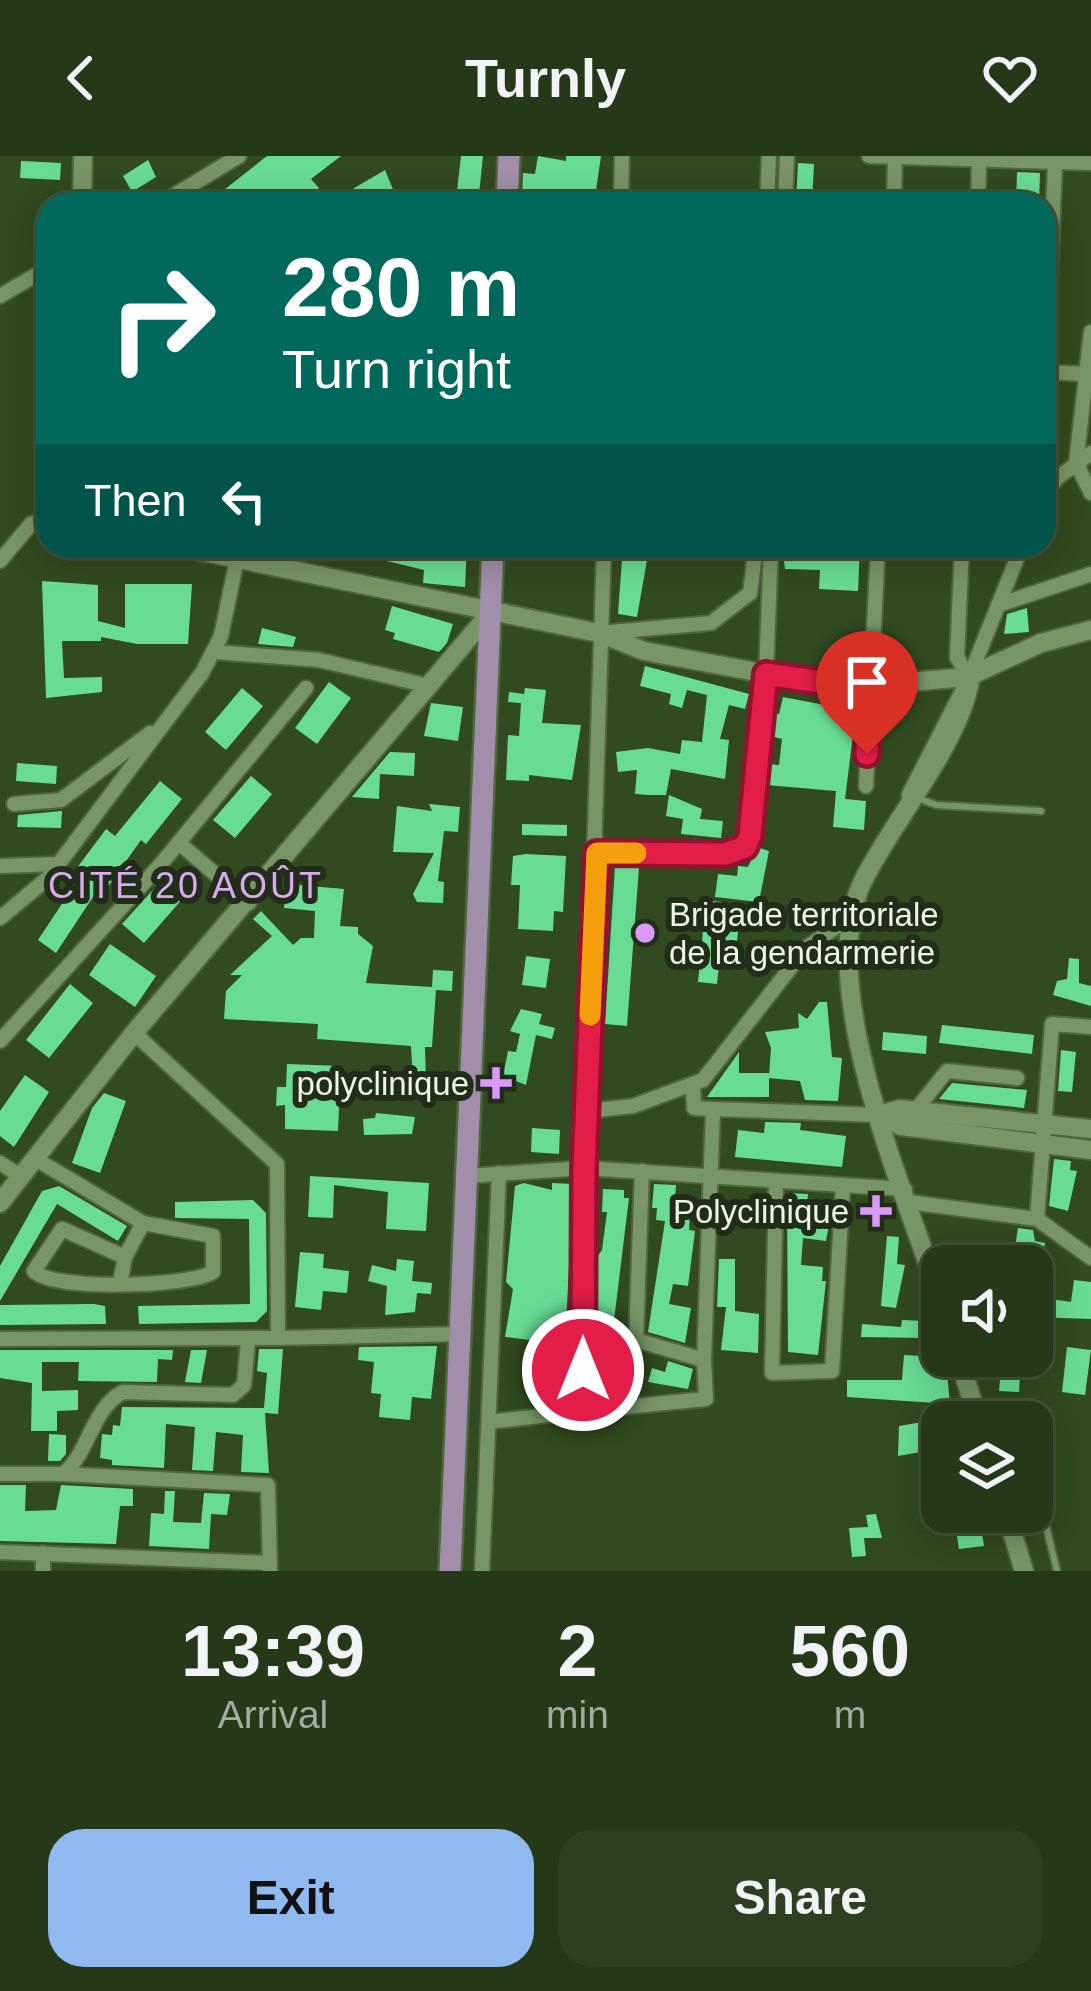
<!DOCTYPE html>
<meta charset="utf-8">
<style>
:root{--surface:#253817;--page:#2d3f20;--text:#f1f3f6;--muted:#a3aca1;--line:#425236;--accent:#90b9f0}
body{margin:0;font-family:Arial,sans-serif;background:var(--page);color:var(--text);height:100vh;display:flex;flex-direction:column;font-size:45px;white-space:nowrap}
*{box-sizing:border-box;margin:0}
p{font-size:39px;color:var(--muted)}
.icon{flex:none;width:66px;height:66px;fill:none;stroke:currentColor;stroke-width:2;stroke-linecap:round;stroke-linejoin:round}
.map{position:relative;height:1415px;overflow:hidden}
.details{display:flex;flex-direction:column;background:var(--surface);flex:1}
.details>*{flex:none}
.top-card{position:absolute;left:36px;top:36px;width:1020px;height:366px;border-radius:36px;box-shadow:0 6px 30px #0003,0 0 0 3px var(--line);background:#00695c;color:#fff;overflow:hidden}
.buttons{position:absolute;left:921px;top:1089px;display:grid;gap:24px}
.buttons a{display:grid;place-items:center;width:132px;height:132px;border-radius:24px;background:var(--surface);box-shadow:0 6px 30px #0003,0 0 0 3px var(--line);font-size:60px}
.pin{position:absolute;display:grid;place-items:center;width:102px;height:102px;color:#fff;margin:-123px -51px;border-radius:50% 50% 50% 0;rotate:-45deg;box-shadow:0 0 12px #0007}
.pin .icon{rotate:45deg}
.me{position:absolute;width:132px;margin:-66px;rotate:0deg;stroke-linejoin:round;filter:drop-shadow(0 0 9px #0008)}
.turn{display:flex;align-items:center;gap:42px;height:252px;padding:0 48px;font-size:54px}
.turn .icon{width:156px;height:156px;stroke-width:2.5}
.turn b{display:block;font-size:84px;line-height:102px}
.then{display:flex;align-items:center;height:114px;padding:0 48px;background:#0003;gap:24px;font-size:45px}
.eta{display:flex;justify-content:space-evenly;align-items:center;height:204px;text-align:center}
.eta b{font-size:72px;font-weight:600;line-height:84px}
.action{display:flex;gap:24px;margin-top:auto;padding:24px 48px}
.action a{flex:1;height:138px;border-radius:36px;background:var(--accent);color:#111;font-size:48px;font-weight:600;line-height:138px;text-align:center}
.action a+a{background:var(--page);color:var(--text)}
header{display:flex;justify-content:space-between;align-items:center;height:156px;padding:0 48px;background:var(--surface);font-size:54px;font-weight:600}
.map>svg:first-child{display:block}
.building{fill:#69dc94}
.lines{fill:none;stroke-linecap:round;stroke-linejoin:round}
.lane-casing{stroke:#4f653d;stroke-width:10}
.street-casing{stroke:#4f653d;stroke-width:18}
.secondary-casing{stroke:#4f653d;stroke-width:22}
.primary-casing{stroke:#4f653d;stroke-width:26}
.lane{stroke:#789567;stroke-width:6}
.street{stroke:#789567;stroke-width:14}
.secondary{stroke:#789567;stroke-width:18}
.primary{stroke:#a18eaa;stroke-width:21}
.route-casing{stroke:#92132f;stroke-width:30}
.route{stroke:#e11d48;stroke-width:21}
.slow{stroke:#f59e0b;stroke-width:21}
.poi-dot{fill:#d99af8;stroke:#212c19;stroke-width:4.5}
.labels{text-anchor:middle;stroke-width:12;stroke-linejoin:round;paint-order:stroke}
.poi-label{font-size:33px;fill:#eafae1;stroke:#212c19;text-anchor:end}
.neighbourhood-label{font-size:36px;letter-spacing:3px;fill:#d5abeb;stroke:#212c19}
</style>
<header><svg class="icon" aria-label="back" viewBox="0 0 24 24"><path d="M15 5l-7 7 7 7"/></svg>Turnly<svg class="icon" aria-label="heart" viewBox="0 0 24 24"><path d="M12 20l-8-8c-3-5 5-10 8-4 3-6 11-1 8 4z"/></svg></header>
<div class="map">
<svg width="1091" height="1415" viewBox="0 0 1091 1415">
<rect width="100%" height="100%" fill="#314a1f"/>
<g class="building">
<path d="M267,0H341L311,23L319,32L300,48H237L224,34Z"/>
<path d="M461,0H483L478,48H466L467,36L457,35Z"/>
<path d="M538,0L566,5V0H601L594,48L522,40L523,17L535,18Z"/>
<path d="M148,4L156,21L132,36L123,20Z"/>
<path d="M21,5L61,7L60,24L20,22Z"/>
<path d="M798,7L814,8L812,48H796Z"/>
<path d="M385,14L399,48H381L378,41L367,48H327Z"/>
<path d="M1017,16L1040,17L1039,48H1016Z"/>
<path d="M371,390H467L465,431L423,427L424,414L370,401Z"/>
<path d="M623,390H640L639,404H647L637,461L618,458Z"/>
<path d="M782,390H860L858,435L819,433L820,414L785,413Z"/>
<path d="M42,425L98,429V465L125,472V428H192L188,488H137L101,481V485H62L64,522L102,521V536L46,542Z"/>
<path d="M392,450L453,468L447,487L439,496L393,483L395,477L385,474Z"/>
<path d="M1027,452L1029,476L1004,478L1007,458Z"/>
<path d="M262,472L296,481L293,491L258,488Z"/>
<path d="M645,510L749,538L745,553L729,549L720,583L729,584L725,623L671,613L666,639H649L635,638L637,614L618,616L616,596L648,592L680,598L682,584L702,586L707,539L687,534L682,552L669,548L671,538L640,530Z"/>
<path d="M329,526L351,542L317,588L295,572Z"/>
<path d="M242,532L263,550L226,594L205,576Z"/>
<path d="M525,532L546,534L542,567L581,569L572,624L529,619V625L506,624L508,579L519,580L521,547L508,546L509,536L524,538Z"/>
<path d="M783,541L856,555L845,643L866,645L864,674L833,671L836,635L766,629L768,608L779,609L782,583L771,580L773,557L779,558Z"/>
<path d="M431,547L463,551L458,585L424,580Z"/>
<path d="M390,596L415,597L414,620L380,618L379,643L352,641Z"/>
<path d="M17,607L57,610L56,628L16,625Z"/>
<path d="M251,620L272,638L235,682L213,664Z"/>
<path d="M160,625L182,643L146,688L141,684L100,742L95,738L56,797L38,784L77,725L71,720L106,673L115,680Z"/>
<path d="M669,639L702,653L700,663L723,665L721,682L681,678L683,663L666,660Z"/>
<path d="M429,648L460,651L458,676L444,675L438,725L444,726L443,747L417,746L413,738L434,697L393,696L397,650L432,655Z"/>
<path d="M62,655L61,672L17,671L18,659Z"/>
<path d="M522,668L567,669V680L522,679Z"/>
<path d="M757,691L769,695L759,746L715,741L718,718L737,720L738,710L748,711Z"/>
<path d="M526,698L566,700L563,756L554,755L553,775L518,773L520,729H511L513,700Z"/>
<path d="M615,710L639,712L627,870L605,868Z"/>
<path d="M183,712L193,723L187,730L191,733L144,787L122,768L170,715L176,720Z"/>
<path d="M287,728L344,733L340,770L358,771V778L373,790L366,827L432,831L433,814L453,815L452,835L436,834L432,891H425L426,926L413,927L411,890L317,883L318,868L224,863L226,835L242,819H230L272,780L253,763L261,755L293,789L301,782H314L315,755L284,752Z"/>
<path d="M706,744L722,746L719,773L738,775L735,804L720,802L717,828L698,826Z"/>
<path d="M110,788L156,820L135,851L89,819Z"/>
<path d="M526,800L550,803L546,832L522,829Z"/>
<path d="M1069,802L1079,803V827L1091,830V850L1053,839L1057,825L1067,823Z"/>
<path d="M70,828L93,847L49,902L26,884Z"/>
<path d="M819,846H827L832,901L842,902L838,945L805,944L800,925L769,922V941H707L739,896V917H769V921L771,892L765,876L799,872L798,857L807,863Z"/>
<path d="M521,853L542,858L539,868L555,872L552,883L536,879L526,929L503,920L508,895L516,896L520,878L510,875Z"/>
<path d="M942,869L1034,879L1032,898L939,887Z"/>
<path d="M883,876L927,880L926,898L882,894Z"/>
<path d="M1061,894L1076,896L1072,936L1058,935Z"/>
<path d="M287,908L341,910L338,975L285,973V949L276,950L277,931H286Z"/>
<path d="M25,919L49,936L14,991L0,980V955Z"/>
<path d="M952,927L1027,934L1024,952L939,943Z"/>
<path d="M104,937L126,945L100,1017L72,1007L92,952Z"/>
<path d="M376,957L415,961L412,978L364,979L363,963L375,962Z"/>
<path d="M765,966L801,967L800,974L846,980L842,1011L735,1001L738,974L764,977Z"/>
<path d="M532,972L560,974L559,998L531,996Z"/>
<path d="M1054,1003L1071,1005L1070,1014L1077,1015L1068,1055L1049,1050Z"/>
<path d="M310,1020L429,1027L426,1075L386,1073L388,1036L334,1029L333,1062L308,1061Z"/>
<path d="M524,1027L552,1034V1027L573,1028L565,1190L570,1191L563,1239L541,1236L554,1187L505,1181L513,1133L506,1126L515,1030Z"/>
<path d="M654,1028L676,1029L674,1056L690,1057L689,1074L695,1075L688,1130L673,1128L669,1148L691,1152L685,1187L648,1176L665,1065L656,1064L657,1052H652Z"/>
<path d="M59,1030L127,1070L118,1085L57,1048L0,1145V1110L42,1035Z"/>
<path d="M603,1033L624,1034V1042H629L605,1238L594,1236L595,1104L602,1094L607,1056H602Z"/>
<path d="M787,1037L808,1038L806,1059L830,1063L826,1085L803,1082L801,1109L823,1111L822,1125H826L818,1199L788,1196Z"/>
<path d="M253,1044L266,1057L267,1155L256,1166L139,1168L138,1150L250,1148L249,1063L175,1062V1046Z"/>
<path d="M1018,1072L1033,1074L1035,1085L1045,1087L1042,1104L1014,1098Z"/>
<path d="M887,1080L899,1081L897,1108L905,1109L896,1152L881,1150Z"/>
<path d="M300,1096L324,1098L323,1112L349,1115L347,1137L323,1135L321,1154L295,1151Z"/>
<path d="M397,1103L414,1105L412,1125L432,1127L431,1138L417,1137L415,1156L385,1159L387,1130L368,1125L372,1109L396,1115Z"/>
<path d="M719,1103H735V1155L759,1158L758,1197L721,1194L726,1151H717Z"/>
<path d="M1074,1124L1091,1126V1163L1032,1161V1140L1071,1146Z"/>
<path d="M94,1148L105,1150L106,1168L0,1169V1149Z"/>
<path d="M902,1164L925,1165V1182L861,1181L862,1168L901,1171Z"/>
<path d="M437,1190L431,1243L412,1241L410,1264L379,1261L381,1238L371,1237L374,1206L358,1204L359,1191Z"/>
<path d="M1067,1191L1091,1194L1085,1239L1062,1236Z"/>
<path d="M259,1193H283L278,1258L265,1257L269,1317L241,1316L243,1279L216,1276L213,1315L192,1314L195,1271L166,1268L164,1312L112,1309V1304L100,1302L102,1278L112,1279L113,1269L120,1270L122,1251L264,1252L267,1217L257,1215Z"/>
<path d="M0,1194H173L172,1204L158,1203L157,1226L78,1225L79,1206H42V1235L78,1234V1254L57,1255V1275H31L32,1227L0,1222Z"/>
<path d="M191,1194H207L201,1227L185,1226Z"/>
<path d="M904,1199L939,1201V1206L946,1207L950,1248L847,1241V1224H902Z"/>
<path d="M1002,1200H1021L1019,1236L999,1235Z"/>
<path d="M668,1205L693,1213L688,1233L648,1226L652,1212L665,1216Z"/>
<path d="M935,1264L934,1282L920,1289L921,1296L898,1300L899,1270Z"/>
<path d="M49,1278L66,1279V1298L60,1305H48Z"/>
<path d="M0,1329H26L25,1355L56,1354L61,1329L133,1333V1350H120L116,1388L0,1385Z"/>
<path d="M165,1335H175L173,1366L201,1367L204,1337L230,1338L227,1359L211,1358L209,1393L149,1390L151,1357L164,1358Z"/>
<path d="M876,1358L882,1382H864L866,1400L852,1401L849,1372L868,1371L866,1359Z"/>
<path d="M981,1371L984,1390L959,1393L956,1374Z"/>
</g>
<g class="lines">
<defs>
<g id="lane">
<path d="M920,643L936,649L1041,655"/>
<path d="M1032,1312L1057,1415"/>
</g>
<g id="street">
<path d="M869,0L1091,7"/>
<path d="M160,48L239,0"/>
<path d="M621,48L622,0"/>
<path d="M767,48L769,0"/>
<path d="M785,48L787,0"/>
<path d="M894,48L895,1"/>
<path d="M978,48L979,6"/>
<path d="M0,140L48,112"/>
<path d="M1091,176L1076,307L1091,337"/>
<path d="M1044,216L1086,218"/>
<path d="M1046,216L1055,8"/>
<path d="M1044,341L1056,323L1091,297"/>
<path d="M962,390L957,501L966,517"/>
<path d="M0,405L31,368L48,363"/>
<path d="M279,412L280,390"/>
<path d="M998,449L1091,418"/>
<path d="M599,477L711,467L750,437L756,390"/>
<path d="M215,496L319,504L429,530"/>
<path d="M972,514L1022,390"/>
<path d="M866,630L878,390"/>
<path d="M14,648L61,644L150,577"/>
<path d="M179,687L249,747"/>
<path d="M597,697L725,698L744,691L750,680L766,518L771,390"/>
<path d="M0,710L58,708"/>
<path d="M0,762L48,722L202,517L221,480L237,403"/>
<path d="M134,877L277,1008L278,1182L461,1178"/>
<path d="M0,885L161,708L306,532"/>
<path d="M713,953L879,959"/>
<path d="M587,955L633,950L703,924L806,792L852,760"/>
<path d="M915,955L947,915L1017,922"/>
<path d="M34,1002L143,1067L125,1101L120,1128"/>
<path d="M0,1007L19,1019"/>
<path d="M642,1015L636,1184L704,1204L713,953L694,952L693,930"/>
<path d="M468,1020L584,1012L905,1033"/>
<path d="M776,1025L772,1217L832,1215L843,1029"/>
<path d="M909,1046L1037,1063L1091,1102"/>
<path d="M1037,1063L1052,868L1091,871"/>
<path d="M125,1101L62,1073L34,1115C51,1135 190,1131 213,1116V1080L143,1067"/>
<path d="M0,1183L278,1182"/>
<path d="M583,1255L706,1243L704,1204"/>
<path d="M489,1266L583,1255L584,1012L604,390"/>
<path d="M0,1318H63C90,1296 91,1253 123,1236L233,1239L244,1229L248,1185"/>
<path d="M63,1318L268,1329L270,1415"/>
<path d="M0,1396L270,1407"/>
<path d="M43,1415V1397"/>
<path d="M482,1415L499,1017"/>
</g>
<g id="secondary">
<path d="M82,48L83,0"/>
<path d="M175,390L599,477L644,495L842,532L966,521"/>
<path d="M976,517L1041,487L1091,474"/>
<path d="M911,639L970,524C961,585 892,666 863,725C812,829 908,1042 942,1149"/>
<path d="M879,959L901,970L1091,994"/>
<path d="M879,959L899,953L1091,973"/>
<path d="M0,1047L134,877L491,456"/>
<path d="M958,1200L979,1266"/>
<path d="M1006,1356L1024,1415"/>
</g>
<g id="primary">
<path d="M507,48L509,0"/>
<path d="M450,1415L493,390"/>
</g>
</defs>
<use href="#lane" class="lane-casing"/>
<use href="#street" class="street-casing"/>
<use href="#secondary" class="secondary-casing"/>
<use href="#primary" class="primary-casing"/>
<use href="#lane" class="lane"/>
<use href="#street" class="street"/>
<use href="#secondary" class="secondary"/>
<use href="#primary" class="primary"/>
</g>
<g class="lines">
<defs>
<path id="route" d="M583,1214L584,1012L597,697L725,698L745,691L750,680L766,518L869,533L867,598"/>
</defs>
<use href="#route" class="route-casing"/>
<use href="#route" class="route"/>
<path class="slow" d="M590,859L597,697H636"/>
</g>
<g class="poi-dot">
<circle cx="645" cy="777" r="12"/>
<path d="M490 909h12v12h12v12h-12v12h-12v-12h-12v-12h12z"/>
<path d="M870 1037h12v12h12v12h-12v12h-12v-12h-12v-12h12z"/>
</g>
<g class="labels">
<g class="poi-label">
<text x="669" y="770" text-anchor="start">Brigade territoriale<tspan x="669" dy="38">de la gendarmerie</tspan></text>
<text x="469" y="939">polyclinique</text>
<text x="849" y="1067">Polyclinique</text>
</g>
<g class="neighbourhood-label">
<text x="186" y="742">CITÉ 20 AOÛT</text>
</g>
</g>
</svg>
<div class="buttons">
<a><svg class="icon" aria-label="sound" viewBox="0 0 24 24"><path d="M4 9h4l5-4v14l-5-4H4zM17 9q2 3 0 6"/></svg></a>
<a><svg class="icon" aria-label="layers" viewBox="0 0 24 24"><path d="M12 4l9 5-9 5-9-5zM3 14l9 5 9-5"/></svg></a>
</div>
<div class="pin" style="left:867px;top:598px;background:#d93025"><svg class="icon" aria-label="arrive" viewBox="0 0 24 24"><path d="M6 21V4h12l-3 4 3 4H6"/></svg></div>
<svg class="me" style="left:583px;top:1214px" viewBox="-20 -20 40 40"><circle r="17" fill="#e11d48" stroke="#fff" stroke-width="3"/><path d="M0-11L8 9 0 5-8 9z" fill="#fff"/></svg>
<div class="top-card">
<div class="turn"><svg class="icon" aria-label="right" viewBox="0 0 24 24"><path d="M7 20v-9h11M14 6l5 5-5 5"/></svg><div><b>280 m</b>Turn right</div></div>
<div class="then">Then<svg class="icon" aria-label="left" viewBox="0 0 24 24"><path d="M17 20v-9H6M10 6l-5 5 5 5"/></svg></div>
</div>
</div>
<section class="details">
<div class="eta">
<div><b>13:39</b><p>Arrival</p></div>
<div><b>2</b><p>min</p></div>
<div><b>560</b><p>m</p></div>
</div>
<div class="action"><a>Exit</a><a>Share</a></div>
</section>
